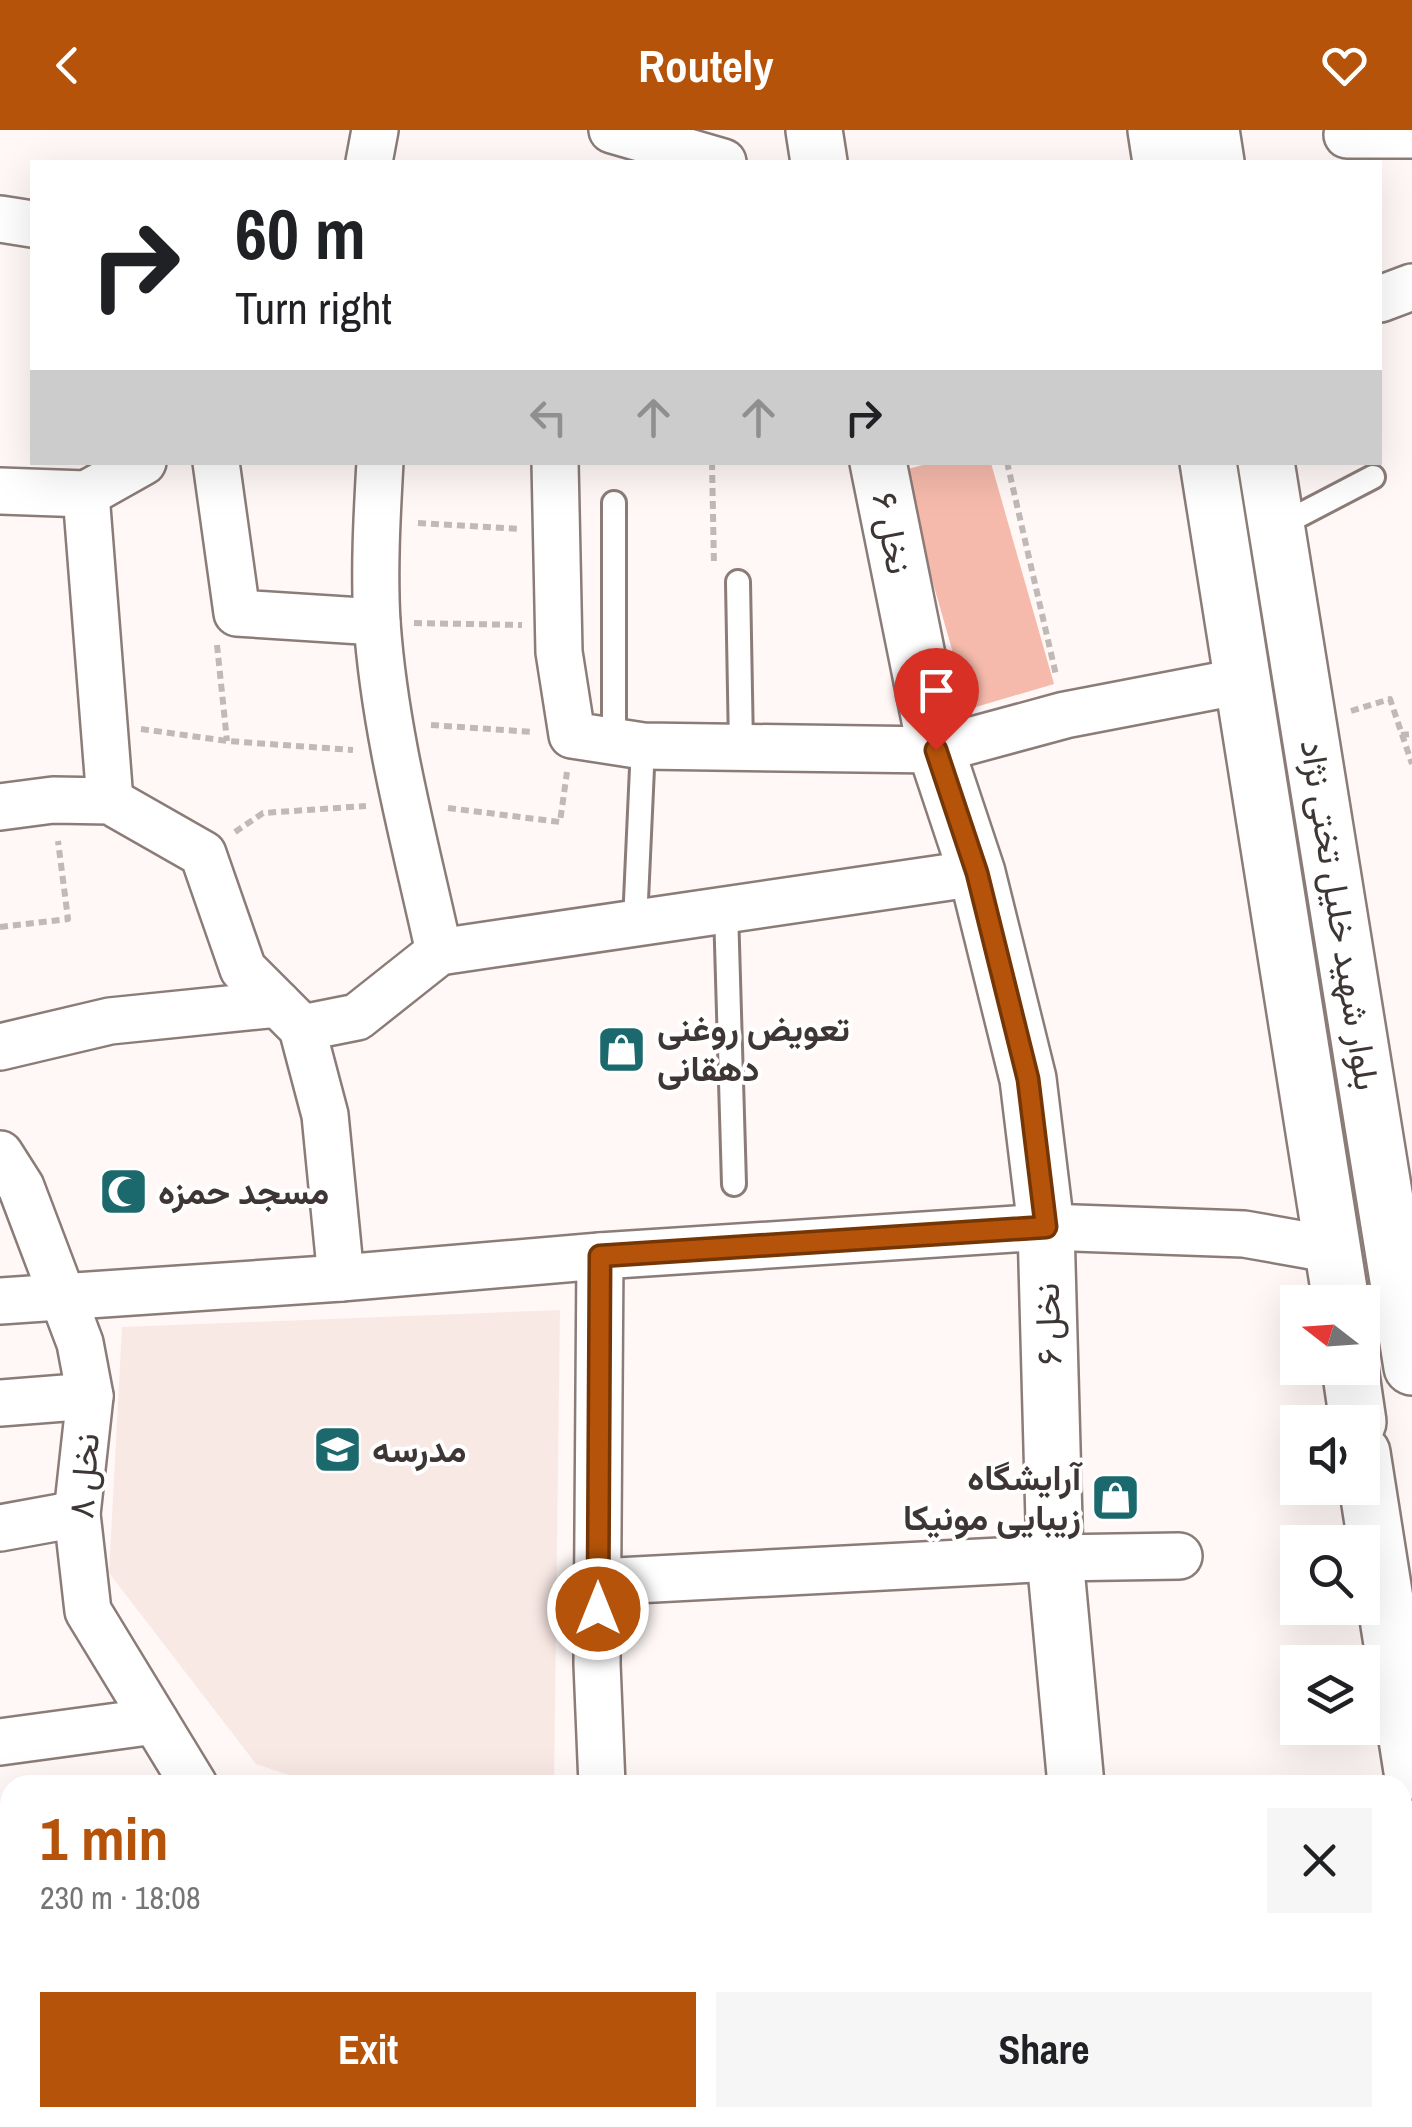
<!DOCTYPE html>
<meta charset="utf-8">
<style>
:root{--surface:#fff;--page:#f6f6f6;--text:#202124;--muted:#757577;--accent:#b45309}
body{margin:0;font-family:"Archivo Narrow",Vazirmatn,sans-serif;background:var(--page);color:var(--text);height:100vh;display:flex;flex-direction:column;font-size:38px;white-space:nowrap}
*{box-sizing:border-box;margin:0}
p{font-size:32px;color:var(--muted)}
.icon{flex:none;width:55px;height:55px;fill:none;stroke:currentColor;stroke-width:2;stroke-linecap:round;stroke-linejoin:round}
.map{position:relative;flex:1;overflow:hidden}
.drawer{position:absolute;left:0px;top:1645px;width:1412px;height:352px;display:flex;flex-direction:column;background:var(--surface);border-radius:30px 30px 0 0;box-shadow:0 10px 40px #0002}
.drawer>*{flex:none}
.banner{position:absolute;left:30px;top:30px;width:1352px;height:305px;border-radius:0px;box-shadow:0 10px 40px #0002;background:#fff;color:var(--text);overflow:hidden}
.needle{width:65px;rotate:287deg}
.fabs{position:absolute;left:1280px;top:1155px;display:grid;gap:20px}
.fabs a{display:grid;place-items:center;width:100px;height:100px;border-radius:0px;background:var(--surface);box-shadow:0 10px 40px #0002;font-size:50px}
.pin{position:absolute;display:grid;place-items:center;width:85px;height:85px;color:#fff;margin:-102px -42px;border-radius:50% 50% 50% 0;rotate:-45deg;box-shadow:0 0 10px #0007}
.pin .icon{rotate:45deg}
.me{position:absolute;width:110px;margin:-55px;rotate:0deg;stroke-linejoin:round;filter:drop-shadow(0 0 8px #0008)}
.turn{display:flex;align-items:center;gap:35px;height:210px;padding:0 40px;font-size:45px}
.turn .icon{width:130px;height:130px;stroke-width:2.5}
.turn b{display:block;font-size:70px;line-height:85px}
.lanes{display:flex;align-items:center;height:95px;padding:0 40px;background:#0003;justify-content:center;gap:50px;direction:ltr}
.lanes .off{opacity:.35}
.round{display:grid;place-items:center;flex:none;width:105px;height:105px;border-radius:0px;background:var(--page)}
.head{display:flex;align-items:center;justify-content:space-between;height:170px;padding:0 40px}
h1{font-size:60px;font-weight:700;line-height:75px;color:var(--accent)}
.primary-button{display:flex;gap:20px;margin-top:auto;padding:20px 40px}
.primary-button a{flex:1;height:115px;border-radius:0px;background:var(--accent);color:#fff;font-size:40px;font-weight:700;line-height:115px;text-align:center}
.primary-button a+a{background:var(--page);color:var(--text)}
header{display:flex;justify-content:space-between;align-items:center;height:130px;padding:0 40px;background:var(--accent);color:#fff;font-size:45px;font-weight:700}
.map>svg:first-child{display:block}
.built{fill:#f9e9e5}
.green{fill:#f5baab}
.lines{fill:none;stroke-linecap:round;stroke-linejoin:round}
.lane-casing{stroke:#8b7c78;stroke-width:28}
.street-casing{stroke:#8b7c78;stroke-width:50}
.secondary-casing{stroke:#8b7c78;stroke-width:60}
.path{stroke:#c0b9b7;stroke-width:6;stroke-dasharray:8 5;stroke-linecap:butt}
.lane{stroke:#fff;stroke-width:22}
.street{stroke:#fff;stroke-width:45}
.secondary{stroke:#fff;stroke-width:55}
.route-casing{stroke:#753606;stroke-width:25}
.route{stroke:#b45309;stroke-width:18}
.labels{text-anchor:middle;stroke-width:8;stroke-linejoin:round;paint-order:stroke}
.street-label{font-size:35px;fill:#3d3634;stroke:#fff}
.poi-label{font-size:35px;font-weight:bold;fill:#3d3634;stroke:#fff;text-anchor:start}
</style>
<header><svg class="icon" aria-label="back" viewBox="0 0 24 24"><path d="M15 5l-7 7 7 7"/></svg>Routely<svg class="icon" aria-label="heart" viewBox="0 0 24 24"><path d="M12 20l-8-8c-3-5 5-10 8-4 3-6 11-1 8 4z"/></svg></header>
<div class="map">
<svg width="1412" height="1997" viewBox="0 0 1412 1997">
<rect width="100%" height="100%" fill="#fff8f6"/>
<path class="built" d="M560,1180L554,1655H319L256,1634L109,1443L122,1197Z"/>
<path class="green" d="M930,333H991L1054,554L969,579L901,341Z"/>
<g class="lines">
<defs>
<g id="lane">
<path d="M1279,396L1373,347"/>
<path d="M738,452L741,616"/>
<path d="M614,613V373"/>
<path d="M726,780L734,1054"/>
<path d="M635,792L643,616"/>
</g>
<g id="street">
<path d="M612,0L723,32"/>
<path d="M1347,5H1412"/>
<path d="M369,32L375,0"/>
<path d="M0,89L32,94"/>
<path d="M1380,169L1412,157"/>
<path d="M216,332L237,483L377,492"/>
<path d="M555,332L559,522L572,605L643,616L936,620L1065,585L1242,551"/>
<path d="M0,361L86,364L143,332"/>
<path d="M86,364L110,671"/>
<path d="M0,677L53,670L110,671L203,724L243,839L302,898L325,985L341,1148"/>
<path d="M439,822L977,743"/>
<path d="M302,898L357,887L439,822C415,712 385,605 377,492C374,440 377,385 380,332"/>
<path d="M0,917L110,891L278,874"/>
<path d="M0,1024L21,1057L63,1168L80,1213L90,1266L77,1384L88,1481L194,1655"/>
<path d="M600,1126L597,1534L602,1655"/>
<path d="M0,1171L341,1148L600,1126L1046,1097L1244,1104L1334,1120"/>
<path d="M0,1273L90,1266"/>
<path d="M0,1398L77,1384"/>
<path d="M598,1452L1055,1428L1179,1426"/>
<path d="M0,1612L155,1591"/>
<path d="M0,1714L10,1712"/>
<path d="M1402,1752H1412"/>
<path d="M1402,1914L1412,1916"/>
<path d="M360,1988L363,1997"/>
<path d="M702,1997L703,1988"/>
<path d="M1340,1997L1343,1988"/>
</g>
<g id="secondary">
<path d="M814,0L819,32"/>
<path d="M1156,0L1161,32"/>
<path d="M1211,0L1216,32"/>
<path d="M878,332L936,620L977,743L1028,949L1046,1097L1055,1428L1076,1655"/>
<path d="M1208,332L1341,1172"/>
<path d="M1266,332L1412,1237"/>
<path d="M1350,1238L1358,1292"/>
<path d="M1362,1323L1412,1641"/>
<path d="M1141,1988L1146,1997"/>
</g>
</defs>
<use href="#lane" class="lane-casing"/>
<use href="#street" class="street-casing"/>
<use href="#secondary" class="secondary-casing"/>
<g class="path">
<path d="M712,332L714,436"/>
<path d="M1007,332L1056,545"/>
<path d="M418,393L520,399"/>
<path d="M414,493L522,495"/>
<path d="M217,515L227,611"/>
<path d="M1351,581L1390,569L1412,634"/>
<path d="M431,595L533,602"/>
<path d="M141,599L227,611L353,620"/>
<path d="M1401,605L1412,604"/>
<path d="M448,678L560,692L567,642"/>
<path d="M235,702L263,683L366,676"/>
<path d="M0,797L68,789L58,711"/>
<path d="M1240,1988L1256,1997"/>
<path d="M175,1997L176,1988"/>
<path d="M521,1997V1988"/>
</g>
<use href="#lane" class="lane"/>
<use href="#street" class="street"/>
<use href="#secondary" class="secondary"/>
</g>
<g class="lines">
<defs>
<path id="route" d="M598,1479L600,1126L1046,1097L1028,949L977,743L936,620"/>
</defs>
<use href="#route" class="route-casing"/>
<use href="#route" class="route"/>
</g>
<defs>
<symbol id="shop-square" viewBox="-11 -11 22 22"><rect x="-9" y="-9" width="18" height="18" rx="4" fill="#1b696d" stroke="#fff"/><path d="M-5-2.5h2.3a2.7 3.5 0 0 1 5.4 0H5L5.5 6h-11ZM-1.5-2.5h3a1.5 2.3 0 0 0-3 0Z" fill="#fff"/></symbol>
<symbol id="mosque-square" viewBox="-11 -11 22 22"><rect x="-9" y="-9" width="18" height="18" rx="4" fill="#1b696d" stroke="#fff"/><path d="M3.5-4.9A6 6 0 1 0 3.5 4.9A5 5 0 1 1 3.5-4.9Z" fill="#fff"/></symbol>
<symbol id="school-square" viewBox="-11 -11 22 22"><rect x="-9" y="-9" width="18" height="18" rx="4" fill="#1b696d" stroke="#fff"/><path d="M0-5L7-2L0 1L-7-2ZM-4 1L0 2.5L4 1V4Q0 6-4 4Z" fill="#fff"/></symbol>
</defs>
<g fill-rule="evenodd">
<use href="#shop-square" x="594" y="892" width="55" height="55"/>
<use href="#mosque-square" x="96" y="1034" width="55" height="55"/>
<use href="#school-square" x="310" y="1292" width="55" height="55"/>
<use href="#shop-square" x="1088" y="1340" width="55" height="55"/>
</g>
<g class="labels">
<g class="street-label">
<text transform="translate(892 403) rotate(79)" y="12">نخل ۶</text>
<text transform="translate(1340 785) rotate(81)" y="12">بلوار شهید خلیل تختی نژاد</text>
<text transform="translate(1048 1194) rotate(-92)" y="12">نخل ۶</text>
<text transform="translate(84 1346) rotate(-86)" y="12">نخل ۸</text>
</g>
<g class="poi-label">
<text x="657" y="911">تعویض روغنی<tspan x="657" dy="40">دهقانی</tspan></text>
<text x="158" y="1074">مسجد حمزه</text>
<text x="372" y="1332">مدرسه</text>
<text x="1081" y="1360" text-anchor="end">آرایشگاه<tspan x="1081" dy="40">زیبایی مونیکا</tspan></text>
</g>
</g>
</svg>
<div class="fabs">
<a><svg class="needle" viewBox="-14 -14 28 28"><path d="M0-13l5 13h-10z" fill="#e53935"/><path d="M0 13l5-13h-10z" fill="#757577"/></svg></a>
<a><svg class="icon" aria-label="sound" viewBox="0 0 24 24"><path d="M4 9h4l5-4v14l-5-4H4zM17 9q2 3 0 6"/></svg></a>
<a><svg class="icon" aria-label="search" viewBox="0 0 24 24"><circle cx="10" cy="10" r="6"/><path d="M15 15l6 6"/></svg></a>
<a><svg class="icon" aria-label="layers" viewBox="0 0 24 24"><path d="M12 4l9 5-9 5-9-5zM3 14l9 5 9-5"/></svg></a>
</div>
<div class="pin" style="left:936px;top:620px;background:#d93025"><svg class="icon" aria-label="arrive" viewBox="0 0 24 24"><path d="M6 21V4h12l-3 4 3 4H6"/></svg></div>
<svg class="me" style="left:598px;top:1479px" viewBox="-20 -20 40 40"><circle r="17" fill="#b45309" stroke="#fff" stroke-width="3"/><path d="M0-11L8 9 0 5-8 9z" fill="#fff"/></svg>
<div class="banner">
<div class="turn"><svg class="icon" aria-label="right" viewBox="0 0 24 24"><path d="M7 20v-9h11M14 6l5 5-5 5"/></svg><div><b>60 m</b>Turn right</div></div>
<div class="lanes"><svg class="icon off" aria-label="left" viewBox="0 0 24 24"><path d="M17 20v-9H6M10 6l-5 5 5 5"/></svg><svg class="icon off" aria-label="ahead" viewBox="0 0 24 24"><path d="M12 20V5M6 11l6-6 6 6"/></svg><svg class="icon off" aria-label="ahead" viewBox="0 0 24 24"><path d="M12 20V5M6 11l6-6 6 6"/></svg><svg class="icon" aria-label="right" viewBox="0 0 24 24"><path d="M7 20v-9h11M14 6l5 5-5 5"/></svg></div>
</div>
<section class="drawer">
<div class="head"><div><h1>1 min</h1><p>230 m · 18:08</p></div><a class="round"><svg class="icon" aria-label="close" viewBox="0 0 24 24"><path d="M6 6l12 12M18 6L6 18"/></svg></a></div>
<div class="primary-button"><a>Exit</a><a>Share</a></div>
</section>
</div>
